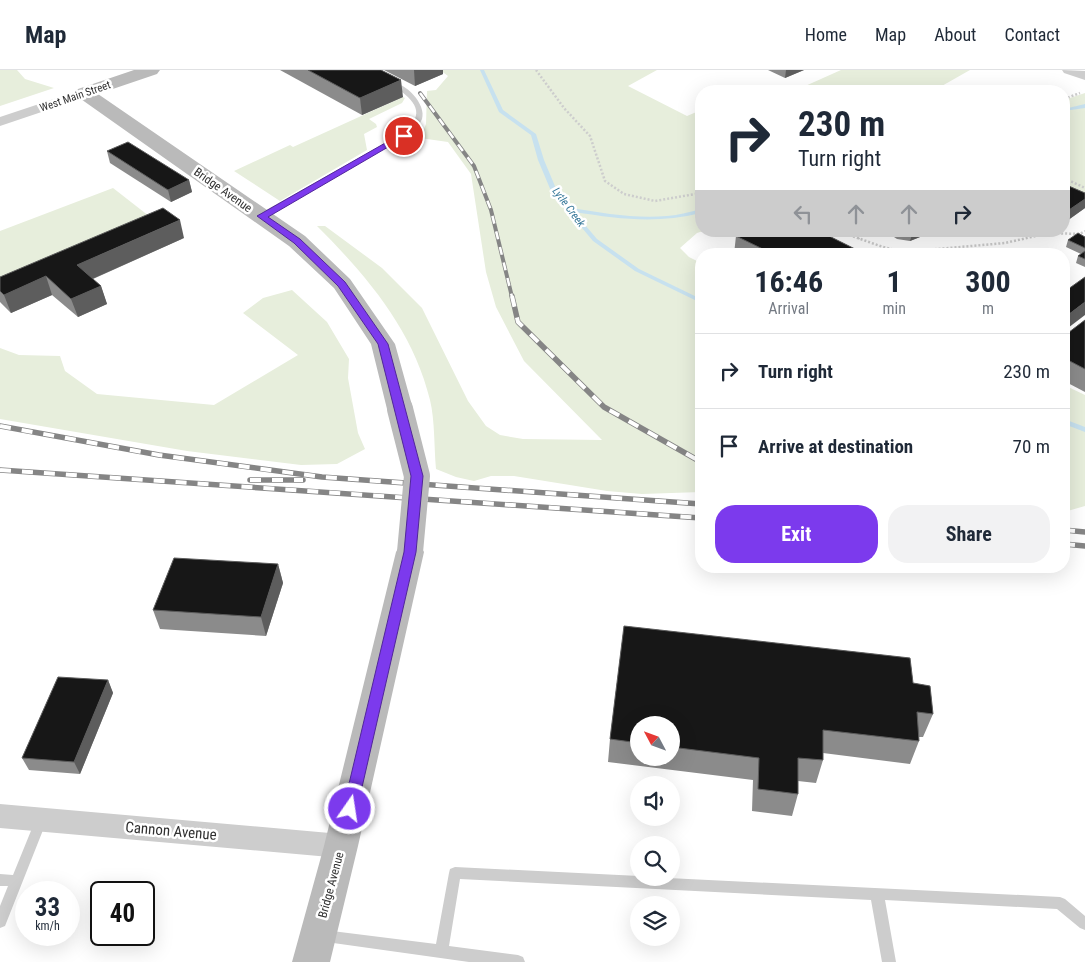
<!DOCTYPE html>
<style>
:root{--surface:#fff;--page:#f2f2f3;--text:#1f2937;--muted:#747a83;--line:#e0e1e3;--accent:#7c3aed}
body{margin:0;font-family:"Roboto Condensed",sans-serif;background:var(--page);color:var(--text);height:100vh;display:flex;flex-direction:column;font-size:19px;white-space:nowrap}
*{box-sizing:border-box;margin:0}
p{font-size:16px;color:var(--muted)}
.icon{flex:none;width:28px;height:28px;fill:none;stroke:currentColor;stroke-width:2;stroke-linecap:round;stroke-linejoin:round}
.map{position:relative;flex:1;overflow:hidden}
.side{position:absolute;left:695px;top:178px;width:375px;height:325px;display:flex;flex-direction:column;background:var(--surface);border-radius:20px;box-shadow:0 5px 20px #0002}
.side>*{flex:none}
.hud{position:absolute;left:695px;top:15px;width:375px;height:152px;border-radius:20px;box-shadow:0 5px 20px #0002;background:#fff;color:var(--text);overflow:hidden}
.needle{width:32px;rotate:311deg}
.controls{position:absolute;left:630px;top:646px;display:grid;gap:10px}
.controls a{display:grid;place-items:center;width:50px;height:50px;border-radius:50%;background:var(--surface);box-shadow:0 5px 20px #0002;font-size:25px}
.speed{position:absolute;left:15px;top:811px;display:flex;gap:10px;font-size:25px;font-weight:700;text-align:center}
.speed>*{display:grid;place-content:center;width:65px;height:65px;border-radius:50%;background:var(--surface);box-shadow:0 5px 20px #0002;line-height:1}
.speed small{font-size:12px;font-weight:400}
.speed .limit{border:2px solid #111;border-radius:8px;background:#fff;color:#111}
.pin{position:absolute;display:grid;place-items:center;width:42px;height:42px;color:#fff;margin:-21px;border:2px solid #fff;border-radius:50%;box-shadow:0 1px 5px #0007}
.me{position:absolute;width:55px;margin:-28px;rotate:13deg;stroke-linejoin:round;filter:drop-shadow(0 0 4px #0008)}
.turn{display:flex;align-items:center;gap:18px;height:105px;padding:0 20px;font-size:22px}
.turn .icon{width:65px;height:65px;stroke-width:2.5}
.turn b{display:block;font-size:35px;line-height:42px}
.lanes{display:flex;align-items:center;height:48px;padding:0 20px;background:#0003;justify-content:center;gap:25px;direction:ltr}
.lanes .off{opacity:.35}
.eta{display:flex;justify-content:space-evenly;align-items:center;height:85px;text-align:center}
.eta b{font-size:30px;font-weight:700;line-height:35px}
.action{display:flex;gap:10px;margin-top:auto;padding:10px 20px}
.action a{flex:1;height:58px;border-radius:20px;background:var(--accent);color:#fff;font-size:20px;font-weight:700;line-height:58px;text-align:center}
.action a+a{background:var(--page);color:var(--text)}
ul{padding:0;list-style:none}
li{display:flex;align-items:center;gap:15px;height:75px;padding:0 20px;border-top:1px solid var(--line)}
li div{flex:1}
li b{display:block;font-size:19px}
li em{font-style:normal}
header{display:flex;align-items:center;gap:30px;box-sizing:border-box;height:70px;padding:0 25px;background:var(--surface);border-bottom:1px solid var(--line)}
header strong{font-size:24px}
nav{display:flex;gap:28px;margin-inline-start:auto;font-size:18px}
.map>svg:first-child{display:block}
.green{fill:#e7eedc}
.lines{fill:none;stroke-linecap:round;stroke-linejoin:round}
.stream{fill:#c7e1ef;fill-rule:evenodd}
.path{stroke:#cdcdcd;stroke-width:2.5;stroke-dasharray:2 2;stroke-linecap:butt}
.lane{fill:#cdcdcd;fill-rule:evenodd}
.street{fill:#cdcdcd;fill-rule:evenodd}
.secondary{fill:#bababa;fill-rule:evenodd}
.rail-far1-casing{stroke:#858585;stroke-width:4}
.rail-casing{stroke:#858585;stroke-width:5.5}
.rail-far1{stroke:#fff;stroke-width:2.5;stroke-dasharray:8;stroke-linecap:butt}
.rail{stroke:#fff;stroke-width:4;stroke-dasharray:11;stroke-linecap:butt}
.secondary-bridge{stroke:#bababa;stroke-width:26}
.wall{fill:#8b8b8b;fill-rule:evenodd}
.shaded-wall{fill:#5d5d5d}
.building{fill:#171717;stroke:#5d5d5d}
.route{fill:#7c3aed;stroke:#51269a}
.labels{text-anchor:middle;stroke-width:5;stroke-linejoin:round;paint-order:stroke}
.far-street-label{font-size:11px;fill:#303030;stroke:#fff}
.far-water-label{font-size:11px;font-style:italic;fill:#367799;stroke:#fff}
.street-label{font-size:12px;fill:#303030;stroke:#fff}
.near-street-label{font-size:15px;fill:#303030;stroke:#fff}
</style>
<header>
<strong>Map</strong>
<nav><a>Home</a><a>Map</a><a>About</a><a>Contact</a></nav>
</header>
<div class="map">
<svg width="1085" height="892" viewBox="0 0 1085 892">
<rect width="100%" height="100%" fill="#fff"/>
<g class="green">
<path d="M0,0H17L25,9L54,18L0,36Z"/>
<path d="M440,0H657L628,16L687,46L701,40L703,161L697,163L680,178L689,187L701,193V422L642,424L607,421L514,406H491L474,411L456,407L436,399C434,377 435,351 430,330C413,260 367,206 317,156H325L382,198L422,238L468,331L486,356L500,365L523,369L602,370L524,291L496,237L486,202L471,104L448,72L420,68L426,54L427,21L436,20L448,6Z"/>
<path d="M841,0H970L933,21H794Z"/>
<path d="M1085,23V134L1064,126V30Z"/>
<path d="M403,27L405,28L402,33L369,49L376,54L377,57L364,64L367,80L280,131L234,101L290,75L293,77Z"/>
<path d="M113,118L154,150L0,213V161Z"/>
<path d="M292,220L327,252L349,289L348,308L358,363L365,379L337,394L301,395L187,381L0,349V278L19,285L60,286L65,301L97,324L214,335L298,285L243,243L263,228Z"/>
<path d="M1064,315L1085,325V436L1064,442Z"/>
</g>
<g class="lines">
<g class="stream">
<path d="M480,0H484L503,40L536,64L544,90L557,121L571,138C603,143 635,149 667,146C679,145 690,142 701,139V143C656,154 620,149 574,142L597,169L639,199L701,229V233L635,201L593,171L551,121L538,90L531,65L499,42Z"/>
<path d="M1085,34V38L1064,41V39Z"/>
<path d="M1064,349L1085,357V362L1064,354Z"/>
</g>
<g class="path">
<path d="M536,0L564,38L590,66L605,111L624,124L655,131L701,123"/>
<path d="M1064,29L1080,23"/>
<path d="M1064,108L1085,118"/>
<path d="M838,161L883,177L904,182L1005,173L1049,163L1080,164L1085,161"/>
<path d="M858,169L864,161"/>
</g>
<g class="lane">
<path d="M390,12C404,11 427,34 422,49C419,57 411,61 405,66L265,148H259V144L401,64C405,60 410,57 413,52C425,36 402,21 390,14Z"/>
<path d="M41,744L45,746L47,750L5,856L0,858V836L8,816H0V804L13,805L37,746Z"/>
<path d="M455,797L639,806V808H668L1060,827L1065,829L1085,846V860L1080,858L1057,839L885,830L896,892H882L871,830L460,809L449,876L518,885L523,887L525,892H469L319,871L317,866L319,861L324,860L436,874L449,803L450,799Z"/>
</g>
<g class="street">
<path d="M1062,0L1085,1V10L1064,3Z"/>
<path d="M84,19L89,20L91,23L89,26L0,56V47Z"/>
<path d="M0,734L341,764L351,767L354,776L351,785L341,788L0,758Z"/>
</g>
<g class="secondary">
<path d="M134,0H160L157,4L98,24L305,166L350,209L395,274L413,339L409,345L400,347L391,345L387,339L371,274L334,218L289,176L78,27L75,23L78,19Z"/>
<path d="M410,472L420,475L424,482L358,776L330,892H292L324,776L396,482L400,475Z"/>
</g>
<defs>
<path id="rail-far1" d="M420,23L474,96L491,140L512,227"/>
<g id="rail">
<path d="M512,226L518,252L604,337L701,392"/>
<path d="M0,356L159,385L322,407L701,434"/>
<path d="M0,400L701,448"/>
<path d="M250,410H303"/>
<path d="M1064,460L1085,462"/>
<path d="M1064,474L1085,476"/>
</g>
</defs>
<use href="#rail-far1" class="rail-far1-casing"/>
<use href="#rail" class="rail-casing"/>
<use href="#rail-far1" class="rail-far1"/>
<use href="#rail" class="rail"/>
<path class="secondary-bridge" d="M400,339L417,406L410,482"/>
</g>
<g class="wall">
<path d="M280,0H381L403,27L362,45Z"/>
<path d="M384,0H443V4L415,16Z"/>
<path d="M768,0H804L785,8Z"/>
<path d="M107,81L189,110L192,122L171,132L110,93Z"/>
<path d="M1064,114L1085,123V138L1064,153Z"/>
<path d="M743,161H830L828,166L857,180L856,184H734L736,166Z"/>
<path d="M887,161H921L920,167L910,171L897,169L888,163Z"/>
<path d="M1085,167V197L1076,193L1078,186L1081,184L1066,177L1068,170Z"/>
<path d="M184,168L93,209L101,216L107,234L78,247L52,225L11,243L0,232V207Z"/>
<path d="M1085,250V322L1064,311V266Z"/>
<path d="M278,494L283,513L266,566L160,559L153,540Z"/>
<path d="M624,556L910,588L913,613L930,616L933,644L923,667H919V671L910,694L823,683V690L816,713L798,711V724L792,746L752,741L753,710L608,692L610,669ZM639,655H671V688H639Z"/>
<path d="M108,610L113,623L80,704L29,700L22,688Z"/>
</g>
<g class="shaded-wall">
<path d="M414,0H443V4L415,16Z"/>
<path d="M786,0H804L785,8Z"/>
<path d="M401,10L403,27L362,45L360,28Z"/>
<path d="M189,110L192,122L171,132L168,120Z"/>
<path d="M1085,129V138L1064,153V149L1066,142Z"/>
<path d="M180,150L184,168L83,213L77,195Z"/>
<path d="M920,161H921L920,167L910,171L912,165Z"/>
<path d="M46,206L52,225L11,243L4,225Z"/>
<path d="M101,216L107,234L78,247L71,229Z"/>
<path d="M1085,232V245L1064,261V248Z"/>
<path d="M278,494L283,513L266,566L261,547Z"/>
<path d="M108,610L113,623L80,704L74,692Z"/>
</g>
<g class="building">
<path d="M308,0H381L401,10L360,28Z"/>
<path d="M128,72L189,110L168,120L107,81Z"/>
<path d="M1064,114L1085,123V129L1066,142L1064,141Z"/>
<path d="M163,138L180,150L77,195L101,216L71,229L46,206L4,225L0,221V207Z"/>
<path d="M743,161H819L857,180L852,184H773L736,166Z"/>
<path d="M895,161H920L912,165L898,163Z"/>
<path d="M1078,163L1085,167V178L1068,170Z"/>
<path d="M1085,181V189L1078,186Z"/>
<path d="M943,182L946,184H938Z"/>
<path d="M1085,207V232L1064,248V222Z"/>
<path d="M1085,250V299L1064,288V266Z"/>
<path d="M174,488L278,494L261,547L153,540Z"/>
<path d="M624,556L910,588L913,613L930,616L933,644L917,642L919,671L823,660V690L798,688V724L758,719L759,688L671,677V655H639V673L610,669Z"/>
<path d="M58,607L108,610L74,692L22,688Z"/>
</g>
<path class="route" d="M401,64L407,66L268,147L300,169L345,212L388,274L423,406L416,482L357,739L355,743L350,745L345,743L343,739L404,482L411,406L378,274L338,216L294,173L257,146Z"/>
<g class="labels">
<g class="far-street-label">
<text transform="translate(75 26) rotate(-19)" y="4">West Main Street</text>
</g>
<g class="far-water-label">
<text transform="translate(569 137) rotate(53)" y="4">Lytle Creek</text>
</g>
<g class="street-label">
<text transform="translate(223 120) rotate(35)" y="4">Bridge Avenue</text>
<text transform="translate(331 815) rotate(-75)" y="4">Bridge Avenue</text>
</g>
<g class="near-street-label">
<text transform="translate(171 761) rotate(5)" y="5">Cannon Avenue</text>
</g>
</g>
</svg>
<div class="controls">
<a><svg class="needle" viewBox="-14 -14 28 28"><path d="M0-13l5 13h-10z" fill="#e53935"/><path d="M0 13l5-13h-10z" fill="#747a83"/></svg></a>
<a><svg class="icon" aria-label="sound" viewBox="0 0 24 24"><path d="M4 9h4l5-4v14l-5-4H4zM17 9q2 3 0 6"/></svg></a>
<a><svg class="icon" aria-label="search" viewBox="0 0 24 24"><circle cx="10" cy="10" r="6"/><path d="M15 15l6 6"/></svg></a>
<a><svg class="icon" aria-label="layers" viewBox="0 0 24 24"><path d="M12 4l9 5-9 5-9-5zM3 14l9 5 9-5"/></svg></a>
</div>
<div class="speed"><div>33<small>km/h</small></div><div class="limit">40</div></div>
<div class="pin" style="left:404px;top:66px;background:#d93025"><svg class="icon" aria-label="arrive" viewBox="0 0 24 24"><path d="M6 21V4h12l-3 4 3 4H6"/></svg></div>
<svg class="me" style="left:350px;top:739px" viewBox="-20 -20 40 40"><circle r="17" fill="#7c3aed" stroke="#fff" stroke-width="3"/><path d="M0-11L8 9 0 5-8 9z" fill="#fff"/></svg>
<div class="hud">
<div class="turn"><svg class="icon" aria-label="right" viewBox="0 0 24 24"><path d="M7 20v-9h11M14 6l5 5-5 5"/></svg><div><b>230 m</b>Turn right</div></div>
<div class="lanes"><svg class="icon off" aria-label="left" viewBox="0 0 24 24"><path d="M17 20v-9H6M10 6l-5 5 5 5"/></svg><svg class="icon off" aria-label="ahead" viewBox="0 0 24 24"><path d="M12 20V5M6 11l6-6 6 6"/></svg><svg class="icon off" aria-label="ahead" viewBox="0 0 24 24"><path d="M12 20V5M6 11l6-6 6 6"/></svg><svg class="icon" aria-label="right" viewBox="0 0 24 24"><path d="M7 20v-9h11M14 6l5 5-5 5"/></svg></div>
</div>
<section class="side">
<div class="eta">
<div><b>16:46</b><p>Arrival</p></div>
<div><b>1</b><p>min</p></div>
<div><b>300</b><p>m</p></div>
</div>
<ul>
<li><svg class="icon" aria-label="right" viewBox="0 0 24 24"><path d="M7 20v-9h11M14 6l5 5-5 5"/></svg><div><b>Turn right</b></div><em>230 m</em></li>
<li><svg class="icon" aria-label="arrive" viewBox="0 0 24 24"><path d="M6 21V4h12l-3 4 3 4H6"/></svg><div><b>Arrive at destination</b></div><em>70 m</em></li>
</ul>
<div class="action"><a>Exit</a><a>Share</a></div>
</section>
</div>
